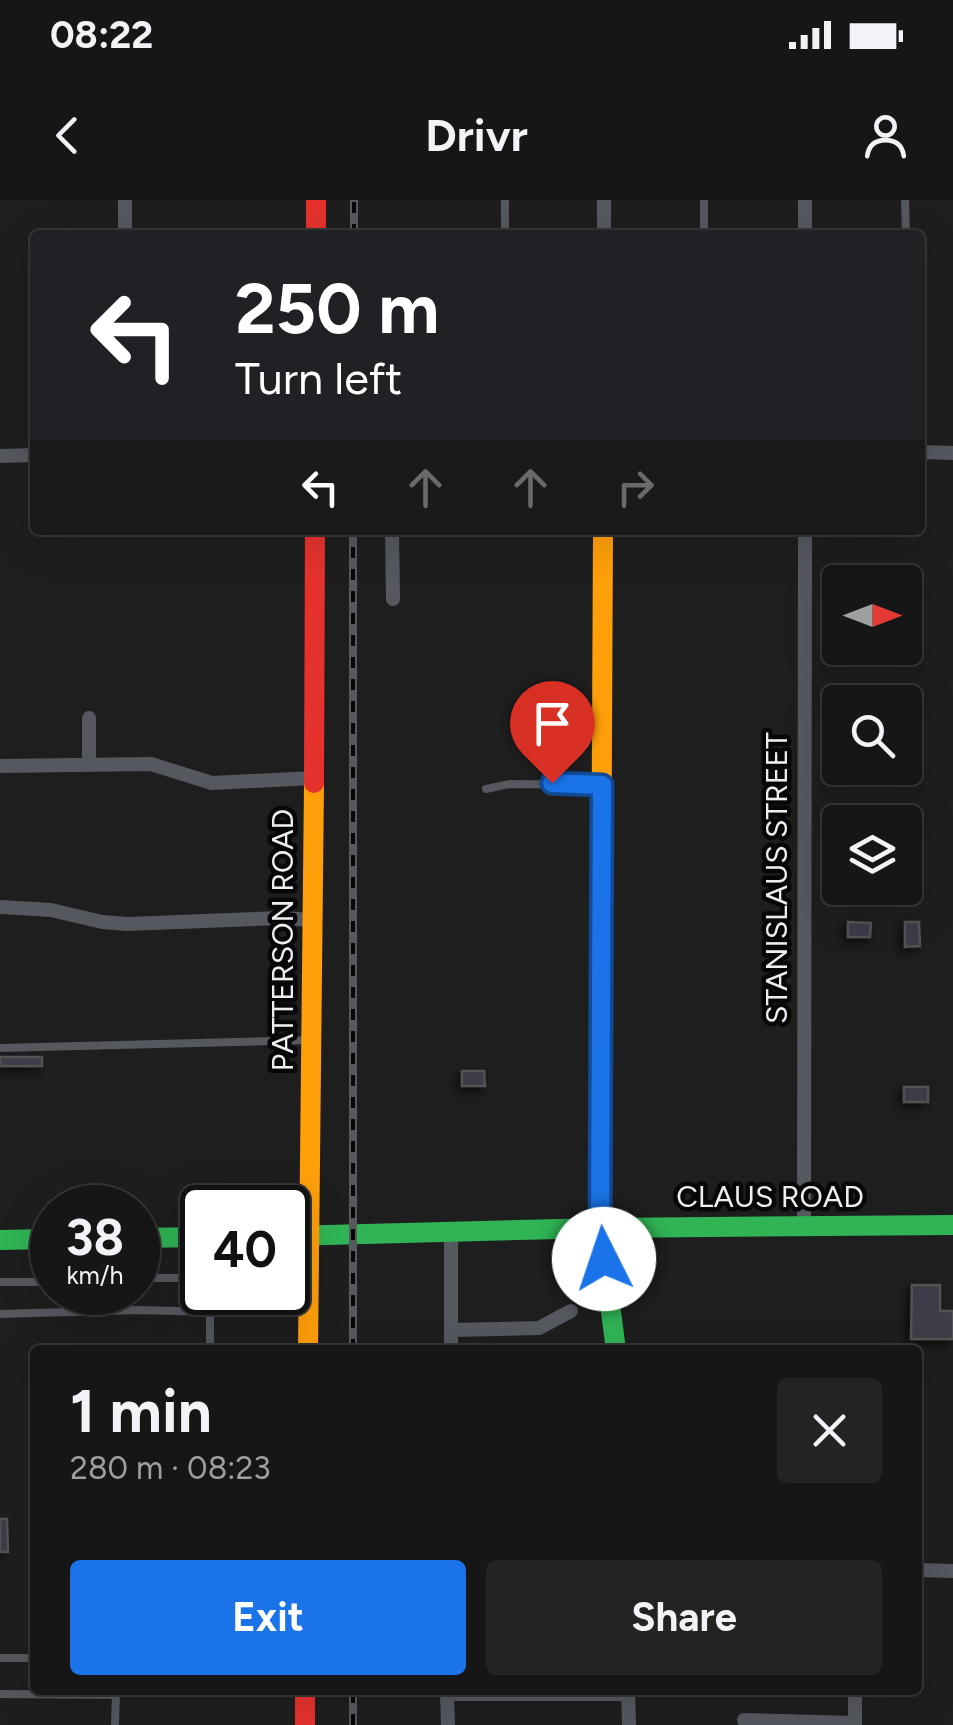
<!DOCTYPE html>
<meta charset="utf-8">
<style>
:root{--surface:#161617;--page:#232324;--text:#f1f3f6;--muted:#9e9fa1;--line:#353536;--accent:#1a73e8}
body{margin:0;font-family:Figtree,sans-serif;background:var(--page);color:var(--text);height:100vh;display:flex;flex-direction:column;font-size:38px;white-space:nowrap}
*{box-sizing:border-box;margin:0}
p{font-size:32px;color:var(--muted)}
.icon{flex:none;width:55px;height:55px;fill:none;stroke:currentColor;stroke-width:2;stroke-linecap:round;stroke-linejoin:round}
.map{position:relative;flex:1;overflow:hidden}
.drawer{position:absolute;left:30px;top:1145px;width:892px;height:350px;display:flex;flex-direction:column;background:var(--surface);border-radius:10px;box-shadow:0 10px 40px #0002,0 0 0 2px var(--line)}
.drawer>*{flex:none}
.guide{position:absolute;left:30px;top:30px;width:895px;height:305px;border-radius:10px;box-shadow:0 10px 40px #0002,0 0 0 2px var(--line);background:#202124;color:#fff;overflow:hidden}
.needle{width:65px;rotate:90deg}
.controls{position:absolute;left:822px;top:365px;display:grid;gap:20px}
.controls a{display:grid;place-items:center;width:100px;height:100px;border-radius:10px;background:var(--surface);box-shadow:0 10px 40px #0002,0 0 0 2px var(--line);font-size:50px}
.speed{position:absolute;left:30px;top:985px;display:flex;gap:20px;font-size:50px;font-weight:700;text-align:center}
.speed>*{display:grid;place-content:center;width:130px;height:130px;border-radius:50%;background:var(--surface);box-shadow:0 10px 40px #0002,0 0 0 2px var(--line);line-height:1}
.speed small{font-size:25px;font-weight:400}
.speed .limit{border:5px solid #111;border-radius:15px;background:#fff;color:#111}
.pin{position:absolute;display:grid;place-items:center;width:85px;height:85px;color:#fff;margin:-102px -42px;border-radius:50% 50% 50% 0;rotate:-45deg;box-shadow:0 0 10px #0007}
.pin .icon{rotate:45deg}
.me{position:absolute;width:110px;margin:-55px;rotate:356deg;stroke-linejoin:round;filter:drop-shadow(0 0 8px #0008)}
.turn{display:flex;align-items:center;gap:35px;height:210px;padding:0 40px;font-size:45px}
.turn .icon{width:130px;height:130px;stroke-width:2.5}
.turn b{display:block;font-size:70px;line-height:85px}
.lanes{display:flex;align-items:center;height:95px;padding:0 40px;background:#0003;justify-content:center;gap:50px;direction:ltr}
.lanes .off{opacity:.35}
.round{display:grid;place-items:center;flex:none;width:105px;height:105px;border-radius:10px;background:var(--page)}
.head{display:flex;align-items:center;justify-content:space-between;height:170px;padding:0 40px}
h1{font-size:60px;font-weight:700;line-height:75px}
.button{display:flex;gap:20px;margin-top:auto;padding:20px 40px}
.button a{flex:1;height:115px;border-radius:10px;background:var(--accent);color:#fff;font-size:40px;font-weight:700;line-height:115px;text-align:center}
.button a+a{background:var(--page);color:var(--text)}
.status{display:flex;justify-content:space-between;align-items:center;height:70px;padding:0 50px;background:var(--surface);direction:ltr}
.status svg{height:28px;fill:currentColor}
header{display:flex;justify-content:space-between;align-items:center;height:130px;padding:0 40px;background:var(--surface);font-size:45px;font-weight:700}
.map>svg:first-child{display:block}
.building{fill:#3c3c4a;stroke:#525253;stroke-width:2.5;filter:url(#shadow)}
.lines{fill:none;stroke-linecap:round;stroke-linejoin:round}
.lane{stroke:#565860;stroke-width:8}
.street{stroke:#565860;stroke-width:14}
.fast{stroke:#30b455;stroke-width:20}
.slow{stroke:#ff9f0a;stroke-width:20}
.jam{stroke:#e5322d;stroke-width:20}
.rail-casing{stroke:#58595e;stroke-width:8}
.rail{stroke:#070709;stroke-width:4;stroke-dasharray:11;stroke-linecap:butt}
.route-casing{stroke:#114b97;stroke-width:25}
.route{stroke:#1a73e8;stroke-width:18}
.labels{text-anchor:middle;stroke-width:9;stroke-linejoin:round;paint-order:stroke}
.street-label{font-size:30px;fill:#eeeef0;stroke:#070709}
</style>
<div class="status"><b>08:22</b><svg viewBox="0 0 49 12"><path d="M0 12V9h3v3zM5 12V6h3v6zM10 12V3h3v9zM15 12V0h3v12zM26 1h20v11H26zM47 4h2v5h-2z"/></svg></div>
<header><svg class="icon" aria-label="back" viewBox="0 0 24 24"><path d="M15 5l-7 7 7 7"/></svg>Drivr<svg class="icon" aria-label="person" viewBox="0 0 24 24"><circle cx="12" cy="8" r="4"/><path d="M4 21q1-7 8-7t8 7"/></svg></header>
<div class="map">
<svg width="953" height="1525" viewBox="0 0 953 1525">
<defs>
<filter id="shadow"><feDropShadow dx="-4.5" dy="4.5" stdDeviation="5" flood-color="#0009"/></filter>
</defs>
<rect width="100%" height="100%" fill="#1e1e1f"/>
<g class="building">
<path d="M848,722L871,723L870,737H848Z"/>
<path d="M905,722H919L920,746L905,747Z"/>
<rect x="0" y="857" width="42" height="9"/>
<path d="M462,871H484L485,886H462Z"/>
<rect x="904" y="887" width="24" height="15"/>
<path d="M912,1085H940V1111H953V1139H911Z"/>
<path d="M0,1319H7L8,1352H0Z"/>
</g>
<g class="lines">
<g class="lane">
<path d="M704,0V35"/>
<path d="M905,0L906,35"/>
<path d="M505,35V0"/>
<path d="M486,589L510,584L602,585"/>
<path d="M0,848L312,840"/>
<path d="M138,1078H202"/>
<path d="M0,1082H52"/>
<path d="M65,1092L66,1112"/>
<path d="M210,1092V1150"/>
<path d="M0,1114L139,1110L210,1112"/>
<path d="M0,1458H35"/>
<path d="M0,1494L116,1495"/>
<path d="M115,1525L116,1494"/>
</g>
<g class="street">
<path d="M805,0V35"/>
<path d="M125,35V0"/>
<path d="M604,35V0"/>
<path d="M920,252L953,253"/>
<path d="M0,256L35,255"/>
<path d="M392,330L393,399"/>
<path d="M89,518V564"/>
<path d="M0,566L151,564L212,583L314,578"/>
<path d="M0,707L51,710L102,722L127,724L280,718L314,720"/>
<path d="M804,1027L805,330"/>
<path d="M451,1033V1150"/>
<path d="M451,1130L539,1128L571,1111"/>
<path d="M918,1370L953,1371"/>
<path d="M628,1490L629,1525"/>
<path d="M744,1520L855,1523"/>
<path d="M448,1525L447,1494H628"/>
<path d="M855,1525V1490"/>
</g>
<g class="fast">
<path d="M601,735L600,1028L616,1150"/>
<path d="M288,1036L600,1028L953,1025"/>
<path d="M138,1038L202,1037"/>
<path d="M0,1040L52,1039"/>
</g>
<g class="slow">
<path d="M601,735L603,330"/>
<path d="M308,1150L314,583"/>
</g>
<g class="jam">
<path d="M316,0V35"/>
<path d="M314,583L315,330"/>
<path d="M305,1490V1525"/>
</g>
<defs>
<g id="rail">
<path d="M354,35V0"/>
<path d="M353,1150V330"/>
<path d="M353,1525V1490"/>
</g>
</defs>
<use href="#rail" class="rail-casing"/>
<use href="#rail" class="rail"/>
</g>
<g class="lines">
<defs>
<path id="route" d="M552,583L602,585L600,1028L604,1059"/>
</defs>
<use href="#route" class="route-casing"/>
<use href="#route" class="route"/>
</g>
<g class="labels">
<g class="street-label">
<text transform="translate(777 678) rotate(-90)" y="10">STANISLAUS STREET</text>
<text transform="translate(283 740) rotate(-90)" y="10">PATTERSON ROAD</text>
<text x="770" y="1007">CLAUS ROAD</text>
</g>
</g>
</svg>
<div class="controls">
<a><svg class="needle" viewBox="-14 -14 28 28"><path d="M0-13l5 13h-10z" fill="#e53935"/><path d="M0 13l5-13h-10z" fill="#9e9fa1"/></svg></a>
<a><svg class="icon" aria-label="search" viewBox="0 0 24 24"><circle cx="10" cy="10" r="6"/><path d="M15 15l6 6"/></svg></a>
<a><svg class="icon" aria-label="layers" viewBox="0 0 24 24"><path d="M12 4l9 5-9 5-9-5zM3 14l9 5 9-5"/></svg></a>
</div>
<div class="speed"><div>38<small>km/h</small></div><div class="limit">40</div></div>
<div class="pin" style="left:552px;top:583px;background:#d93025"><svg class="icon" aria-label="arrive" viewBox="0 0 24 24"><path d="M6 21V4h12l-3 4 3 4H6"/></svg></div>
<svg class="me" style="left:604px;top:1059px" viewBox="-20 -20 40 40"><circle r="19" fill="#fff"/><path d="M0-13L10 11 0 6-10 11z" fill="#1a73e8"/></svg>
<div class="guide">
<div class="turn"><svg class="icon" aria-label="left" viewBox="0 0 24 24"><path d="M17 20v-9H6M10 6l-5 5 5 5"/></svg><div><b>250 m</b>Turn left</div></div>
<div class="lanes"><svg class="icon" aria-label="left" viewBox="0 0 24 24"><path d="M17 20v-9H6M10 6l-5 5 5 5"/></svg><svg class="icon off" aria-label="ahead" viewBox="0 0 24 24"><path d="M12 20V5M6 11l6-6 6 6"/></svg><svg class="icon off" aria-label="ahead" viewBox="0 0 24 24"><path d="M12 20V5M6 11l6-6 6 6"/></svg><svg class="icon off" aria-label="right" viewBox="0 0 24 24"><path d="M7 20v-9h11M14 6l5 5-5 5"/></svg></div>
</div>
<section class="drawer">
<div class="head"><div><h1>1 min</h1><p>280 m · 08:23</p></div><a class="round"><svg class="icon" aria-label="close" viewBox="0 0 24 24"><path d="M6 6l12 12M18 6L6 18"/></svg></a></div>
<div class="button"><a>Exit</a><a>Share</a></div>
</section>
</div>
